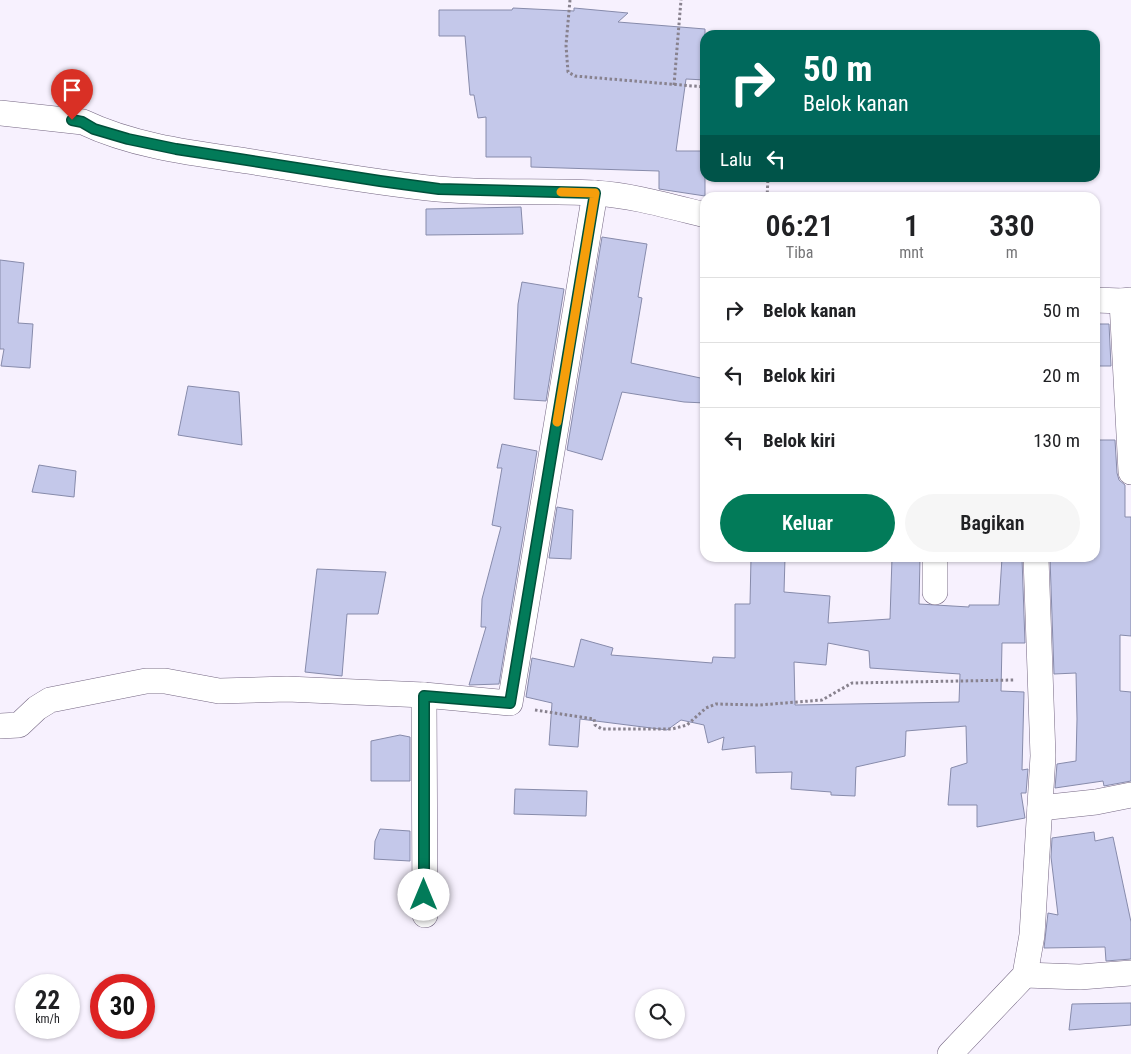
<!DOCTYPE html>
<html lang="id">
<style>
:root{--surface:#fff;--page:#f6f6f6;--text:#202124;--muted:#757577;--line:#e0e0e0;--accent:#027b59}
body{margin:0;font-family:"Roboto Condensed",sans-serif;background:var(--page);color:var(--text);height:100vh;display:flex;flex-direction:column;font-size:19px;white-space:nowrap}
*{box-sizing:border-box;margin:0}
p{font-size:16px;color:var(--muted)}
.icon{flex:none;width:28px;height:28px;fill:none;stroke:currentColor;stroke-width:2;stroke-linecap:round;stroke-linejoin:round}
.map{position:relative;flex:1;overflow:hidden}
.panel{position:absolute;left:700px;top:192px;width:400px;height:370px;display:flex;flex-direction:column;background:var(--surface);border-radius:15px;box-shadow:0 1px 4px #0004}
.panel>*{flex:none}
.banner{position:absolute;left:700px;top:30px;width:400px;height:152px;border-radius:15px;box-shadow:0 1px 4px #0004;background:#00695c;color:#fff;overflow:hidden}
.controls{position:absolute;left:635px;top:989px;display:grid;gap:10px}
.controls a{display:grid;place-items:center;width:50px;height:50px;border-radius:50%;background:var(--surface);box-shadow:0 1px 4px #0004;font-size:25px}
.speed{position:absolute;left:15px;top:974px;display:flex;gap:10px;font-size:25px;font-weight:700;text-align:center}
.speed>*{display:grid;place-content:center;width:65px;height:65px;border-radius:50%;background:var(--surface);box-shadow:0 1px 4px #0004;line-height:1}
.speed small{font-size:12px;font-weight:400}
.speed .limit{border:8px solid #d22;background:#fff;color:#111}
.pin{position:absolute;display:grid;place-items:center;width:42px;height:42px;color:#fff;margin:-51px -21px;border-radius:50% 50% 50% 0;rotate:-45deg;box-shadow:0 0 5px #0007}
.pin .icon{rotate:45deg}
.me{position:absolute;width:55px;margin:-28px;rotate:0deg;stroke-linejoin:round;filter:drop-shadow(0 0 4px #0008)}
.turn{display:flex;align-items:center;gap:18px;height:105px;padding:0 20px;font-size:22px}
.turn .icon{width:65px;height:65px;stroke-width:2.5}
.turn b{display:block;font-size:35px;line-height:42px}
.then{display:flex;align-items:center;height:48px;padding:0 20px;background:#0003;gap:10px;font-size:19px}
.eta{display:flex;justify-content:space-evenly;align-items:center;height:85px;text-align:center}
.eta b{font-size:30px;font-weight:600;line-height:35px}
.action{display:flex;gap:10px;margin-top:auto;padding:10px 20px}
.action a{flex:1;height:58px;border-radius:30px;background:var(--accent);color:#fff;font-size:20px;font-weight:600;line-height:58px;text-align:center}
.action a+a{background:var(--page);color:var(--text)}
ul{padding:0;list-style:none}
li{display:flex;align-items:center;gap:15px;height:65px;padding:0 20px;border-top:1px solid var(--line)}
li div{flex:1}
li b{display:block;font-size:19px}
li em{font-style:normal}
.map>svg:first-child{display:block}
.building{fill:#c4c8ea;stroke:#878bab;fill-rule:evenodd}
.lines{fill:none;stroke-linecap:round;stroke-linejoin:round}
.minor-casing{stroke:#756783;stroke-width:26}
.path{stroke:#88828e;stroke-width:3;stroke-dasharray:2.5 2.5;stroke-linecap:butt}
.minor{stroke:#fff;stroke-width:25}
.route-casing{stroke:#01503a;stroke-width:12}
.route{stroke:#027b59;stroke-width:9}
.slow{stroke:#f59e0b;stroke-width:9}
</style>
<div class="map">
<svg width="1131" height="1054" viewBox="0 0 1131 1054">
<rect width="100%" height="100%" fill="#f7f1fe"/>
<g class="building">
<path d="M513,8L574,11V8L628,13L618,22L705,29V80L686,79L676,151H705V196L659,189V171L531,167V157H486V117L478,118L474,95H470L465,36H439V10H512Z"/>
<path d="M521,207L523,234L426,235V209Z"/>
<path d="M602,237L647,244L638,297L642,298L631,363L705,379V403L684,402L622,392L602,460L567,450Z"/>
<path d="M0,260L24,263L18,323L33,324L30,368L1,366L4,349H0Z"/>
<path d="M522,282L564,289L546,401L514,399L518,304Z"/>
<path d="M1095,324H1109L1111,366H1095Z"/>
<path d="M188,386L239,392L242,445L178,435Z"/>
<path d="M1095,440H1115L1117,473L1119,480L1125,485V517H1131V636L1120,635V691L1131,692V781L1104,786L1103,781L1055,788L1057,764L1076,761L1077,719L1076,673L1054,674L1050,558H1095Z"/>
<path d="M502,444L537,451L499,684L469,685L486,627H481L482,599L501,527L492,525L502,468H497Z"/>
<path d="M39,465L76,471L74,497L32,492Z"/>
<path d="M557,507L573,510L571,559L549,558Z"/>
<path d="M751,558H785L784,592L830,596L828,623L890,619L892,558H920L919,604L969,607V605H999L1002,558H1022L1025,643H1002L1001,691L1024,692L1022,770L1028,769L1026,793H1021L1025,818L977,827V805H948L951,768L967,763L966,726L906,731L905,756L856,767L855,796L831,795V792L791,789L792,772L756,773L755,746L722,750L724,737L708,743L704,725L681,720L667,730L580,719L578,747L549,745L552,703L526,697L532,658L574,667L581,639L613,648L611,655L712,663L713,657L735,658V604H750ZM828,643L869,651L870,668L960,674L959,702L795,705L794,662L826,665Z"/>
<path d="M317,569L386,572L378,614H347L342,676L305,672Z"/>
<path d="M400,735L410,737V781H371V741Z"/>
<path d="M515,789L587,791L586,816L514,814Z"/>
<path d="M380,829L410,831V861L374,859L375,841Z"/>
<path d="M1094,832L1095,841L1113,837L1131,922V959L1106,961L1105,947L1044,948L1048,913L1058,915L1051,857L1052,838Z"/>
<path d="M1131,1003V1025L1069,1030L1072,1004Z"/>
</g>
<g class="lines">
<defs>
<g id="minor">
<path d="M0,113L83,122C133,146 192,153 247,161C311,171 375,183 438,189C490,194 542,190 594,193C631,195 669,206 705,215"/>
<path d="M1095,300L1122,301"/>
<path d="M1131,300L1122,301L1131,472"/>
<path d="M935,592V558"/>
<path d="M424,695L425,915"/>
<path d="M0,726L19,725L37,708L50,700L146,681H165L219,691L287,689L424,695L510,703L595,193"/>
<path d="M1040,808L1096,802L1131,795"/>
<path d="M1025,975L1080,977L1131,973"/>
<path d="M950,1054L1025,975L1032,935L1043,756L1036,558"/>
</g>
</defs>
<use href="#minor" class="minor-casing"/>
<g class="path">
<path d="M570,0L566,45L568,72L575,76L705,87"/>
<path d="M674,85L681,0"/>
<path d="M767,198L768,178"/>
<path d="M535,710L594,719L595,725L602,729H672L687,725L706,708L716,704L760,705L822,700L852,683L1014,680"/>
</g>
<use href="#minor" class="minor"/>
</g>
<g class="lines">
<defs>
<path id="route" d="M72,120L82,122L94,129L128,139L176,149L380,181L439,189L595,193L510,703L424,696V895"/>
</defs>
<use href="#route" class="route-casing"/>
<use href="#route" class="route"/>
<path class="slow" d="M557,422L595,193L561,192"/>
</g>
</svg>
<div class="controls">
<a><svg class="icon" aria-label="search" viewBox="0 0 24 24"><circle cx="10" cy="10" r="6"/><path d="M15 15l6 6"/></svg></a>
</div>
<div class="speed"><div>22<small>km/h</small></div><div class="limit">30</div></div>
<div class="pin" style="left:72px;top:120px;background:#d93025"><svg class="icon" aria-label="arrive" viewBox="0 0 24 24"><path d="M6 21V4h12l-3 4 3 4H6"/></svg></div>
<svg class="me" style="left:424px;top:895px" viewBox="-20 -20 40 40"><circle r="19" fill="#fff"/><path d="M0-13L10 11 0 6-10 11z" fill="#027b59"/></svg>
<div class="banner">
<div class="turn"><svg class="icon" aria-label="right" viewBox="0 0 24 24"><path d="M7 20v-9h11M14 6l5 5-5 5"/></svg><div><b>50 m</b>Belok kanan</div></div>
<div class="then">Lalu<svg class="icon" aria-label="left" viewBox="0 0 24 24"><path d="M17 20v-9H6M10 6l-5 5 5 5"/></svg></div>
</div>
<section class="panel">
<div class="eta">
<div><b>06:21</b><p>Tiba</p></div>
<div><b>1</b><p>mnt</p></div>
<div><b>330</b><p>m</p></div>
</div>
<ul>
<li><svg class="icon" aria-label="right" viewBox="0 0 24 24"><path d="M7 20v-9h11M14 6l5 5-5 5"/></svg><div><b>Belok kanan</b></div><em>50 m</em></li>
<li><svg class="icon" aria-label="left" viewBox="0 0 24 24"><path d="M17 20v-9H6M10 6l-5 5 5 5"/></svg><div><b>Belok kiri</b></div><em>20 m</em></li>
<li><svg class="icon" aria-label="left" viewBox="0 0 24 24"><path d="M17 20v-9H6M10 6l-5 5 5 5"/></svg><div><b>Belok kiri</b></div><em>130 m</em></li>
</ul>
<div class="action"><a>Keluar</a><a>Bagikan</a></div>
</section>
</div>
